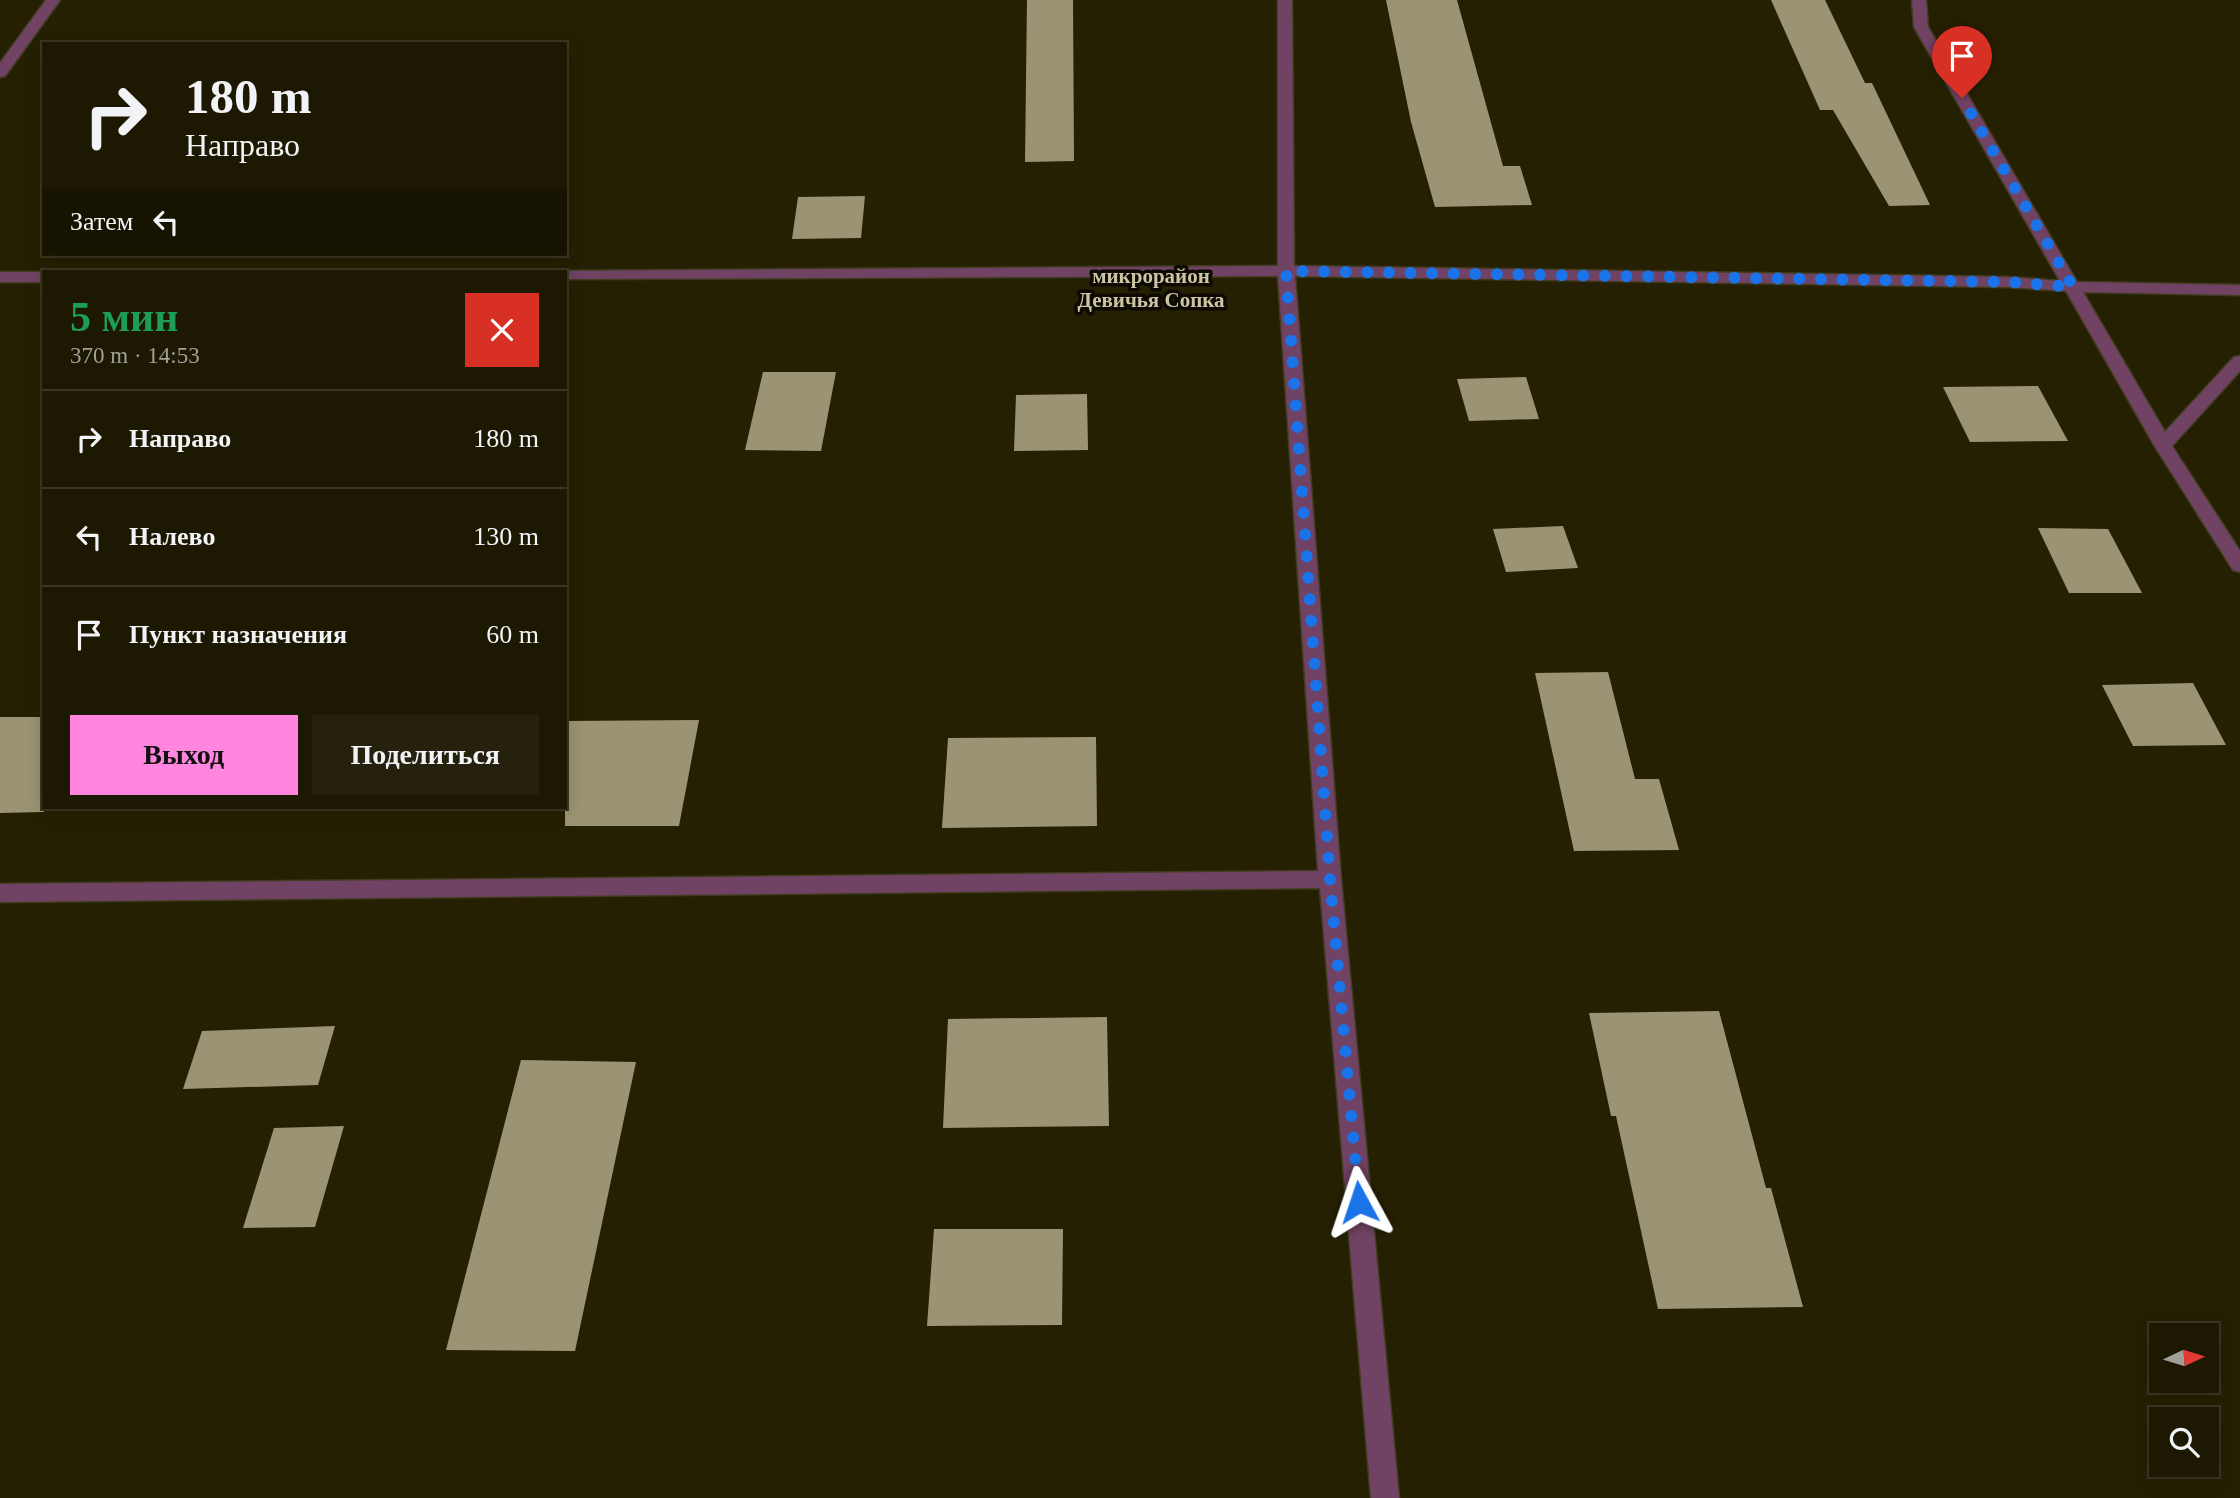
<!DOCTYPE html>
<html lang="ru">
<meta charset="utf-8">
<style>
:root{--surface:#1c1802;--page:#25210c;--text:#f1f3f6;--muted:#a0a099;--line:#3a3724;--accent:#ff85df}
body{margin:0;font-family:Georgia,serif;background:var(--page);color:var(--text);height:100vh;display:flex;flex-direction:column;font-size:26px;white-space:nowrap}
*{box-sizing:border-box;margin:0}
p{font-size:23px;color:var(--muted)}
.icon{flex:none;width:38px;height:38px;fill:none;stroke:currentColor;stroke-width:2;stroke-linecap:round;stroke-linejoin:round}
.map{position:relative;flex:1;overflow:hidden}
.side{position:absolute;left:42px;top:270px;width:525px;height:539px;display:flex;flex-direction:column;background:var(--surface);border-radius:0px;box-shadow:0 4px 18px #0003,0 0 0 2px var(--line)}
.side>*{flex:none}
.hud{position:absolute;left:42px;top:42px;width:525px;height:214px;border-radius:0px;box-shadow:0 4px 18px #0003,0 0 0 2px var(--line);background:#1c1802;color:var(--text);overflow:hidden}
.needle{width:46px;rotate:86deg}
.buttons{position:absolute;left:2149px;top:1323px;display:grid;gap:14px}
.buttons a{display:grid;place-items:center;width:70px;height:70px;border-radius:0px;background:var(--surface);box-shadow:0 4px 18px #0003,0 0 0 2px var(--line);font-size:35px}
.pin{position:absolute;display:grid;place-items:center;width:60px;height:60px;color:#fff;margin:-72px -30px;border-radius:50% 50% 50% 0;rotate:-45deg;box-shadow:0 0 7px #0007}
.pin .icon{rotate:45deg}
.me{position:absolute;width:77px;margin:-38px;rotate:355deg;stroke-linejoin:round;filter:drop-shadow(0 0 5px #0008)}
.turn{display:flex;align-items:center;gap:24px;height:147px;padding:0 28px;font-size:32px}
.turn .icon{width:91px;height:91px;stroke-width:2.5}
.turn b{display:block;font-size:49px;line-height:60px}
.then{display:flex;align-items:center;height:66px;padding:0 28px;background:#0003;gap:14px;font-size:26px}
.round{display:grid;place-items:center;flex:none;width:74px;height:74px;border-radius:0px;background:var(--page)}
.head{display:flex;align-items:center;justify-content:space-between;height:119px;padding:0 28px}
h1{font-size:42px;font-weight:600;line-height:52px;color:#1e9e55}
.cta{display:flex;gap:14px;margin-top:auto;padding:14px 28px}
.cta a{flex:1;height:80px;border-radius:0px;background:var(--accent);color:#111;font-size:28px;font-weight:600;line-height:80px;text-align:center}
.cta a+a{background:var(--page);color:var(--text)}
ul{padding:0;list-style:none}
li{display:flex;align-items:center;gap:21px;height:98px;padding:0 28px;border-top:2px solid var(--line)}
li div{flex:1}
li b{display:block;font-size:26px}
li em{font-style:normal}
.map>svg:first-child{display:block}
.building{fill:#9b9474}
.lines{fill:none;stroke-linecap:round;stroke-linejoin:round}
.minor-casing{stroke:#413c20;stroke-width:3}
.minor{fill:#704263;fill-rule:evenodd}
.route{stroke:#1a73e8;stroke-width:12;stroke-dasharray:0 21.6}
.labels{text-anchor:middle;stroke-width:7;stroke-linejoin:round;paint-order:stroke}
.far-quarter-label{font-size:21px;font-weight:bold;fill:#cbc5a3;stroke:#0c0a02}
</style>
<div class="map">
<svg width="2240" height="1498" viewBox="0 0 2240 1498">
<rect width="100%" height="100%" fill="#262003"/>
<g class="building">
<path d="M1027,0H1073L1074,161L1025,162Z"/>
<path d="M1386,0H1457L1503,166H1520L1532,205L1435,207L1411,122Z"/>
<path d="M1771,0H1825L1865,83H1872L1930,205L1889,206L1833,110H1820Z"/>
<path d="M865,196L861,238L792,239L798,197Z"/>
<path d="M763,372H836L821,451L745,450Z"/>
<path d="M1526,377L1539,419L1469,421L1457,379Z"/>
<path d="M2038,386L2068,441L1970,442L1943,387Z"/>
<path d="M1087,394L1088,450L1014,451L1016,395Z"/>
<path d="M1563,526L1578,568L1506,572L1493,529Z"/>
<path d="M2038,528L2108,529L2142,593H2069Z"/>
<path d="M1608,672L1635,779H1659L1679,850L1574,851L1535,673Z"/>
<path d="M2193,683L2226,745L2133,746L2102,685Z"/>
<path d="M0,717H44V812L0,813Z"/>
<path d="M699,720L679,826H565V721Z"/>
<path d="M1096,737L1097,826L942,828L948,738Z"/>
<path d="M1719,1011L1766,1188H1771L1803,1307L1658,1309L1616,1116H1611L1589,1013Z"/>
<path d="M1107,1017L1109,1126L943,1128L948,1019Z"/>
<path d="M335,1026L318,1085L183,1089L202,1031Z"/>
<path d="M521,1060L636,1062L575,1351L446,1350Z"/>
<path d="M344,1126L315,1227L243,1228L274,1128Z"/>
<path d="M934,1229H1063L1062,1325L927,1326Z"/>
</g>
<g class="lines">
<defs>
<g id="minor">
<path d="M46,0H60L5,76L0,77V63Z"/>
<path d="M1278,0H1292L1294,266L2008,277L2060,281L1914,27L1912,0H1926L1928,27L2077,282L2240,285V295L2083,292L2165,432L2234,357L2240,356V371L2172,446L2240,551V572L2233,570L2154,445L2066,291L2008,287L1295,276L1341,879L1399,1498H1371L1320,888L0,902V884L1318,871L1278,276L565,279V271H559L1278,266Z"/>
<rect x="0" y="272" width="44" height="10"/>
</g>
</defs>
<use href="#minor" class="minor-casing"/>
<use href="#minor" class="minor"/>
</g>
<g class="lines">
<path class="route" d="M1359,1202L1330,879L1286,271L2008,282L2073,287L1962,98"/>
</g>
<g class="labels">
<g class="far-quarter-label">
<text x="1151" y="283">микрорайон<tspan x="1151" dy="24">Девичья Сопка</tspan></text>
</g>
</g>
</svg>
<div class="buttons">
<a><svg class="needle" viewBox="-14 -14 28 28"><path d="M0-13l5 13h-10z" fill="#e53935"/><path d="M0 13l5-13h-10z" fill="#a0a099"/></svg></a>
<a><svg class="icon" aria-label="search" viewBox="0 0 24 24"><circle cx="10" cy="10" r="6"/><path d="M15 15l6 6"/></svg></a>
</div>
<div class="pin" style="left:1962px;top:98px;background:#d93025"><svg class="icon" aria-label="arrive" viewBox="0 0 24 24"><path d="M6 21V4h12l-3 4 3 4H6"/></svg></div>
<svg class="me" style="left:1359px;top:1202px" viewBox="-20 -20 40 40"><path d="M0-17L14 15 0 8-14 15z" fill="#1a73e8" stroke="#fff" stroke-width="4"/></svg>
<div class="hud">
<div class="turn"><svg class="icon" aria-label="right" viewBox="0 0 24 24"><path d="M7 20v-9h11M14 6l5 5-5 5"/></svg><div><b>180 m</b>Направо</div></div>
<div class="then">Затем<svg class="icon" aria-label="left" viewBox="0 0 24 24"><path d="M17 20v-9H6M10 6l-5 5 5 5"/></svg></div>
</div>
<section class="side">
<div class="head"><div><h1>5 мин</h1><p>370 m · 14:53</p></div><a class="round" style="background:#d93025;color:#fff"><svg class="icon" aria-label="close" viewBox="0 0 24 24"><path d="M6 6l12 12M18 6L6 18"/></svg></a></div>
<ul>
<li><svg class="icon" aria-label="right" viewBox="0 0 24 24"><path d="M7 20v-9h11M14 6l5 5-5 5"/></svg><div><b>Направо</b></div><em>180 m</em></li>
<li><svg class="icon" aria-label="left" viewBox="0 0 24 24"><path d="M17 20v-9H6M10 6l-5 5 5 5"/></svg><div><b>Налево</b></div><em>130 m</em></li>
<li><svg class="icon" aria-label="arrive" viewBox="0 0 24 24"><path d="M6 21V4h12l-3 4 3 4H6"/></svg><div><b>Пункт назначения</b></div><em>60 m</em></li>
</ul>
<div class="cta"><a>Выход</a><a>Поделиться</a></div>
</section>
</div>
